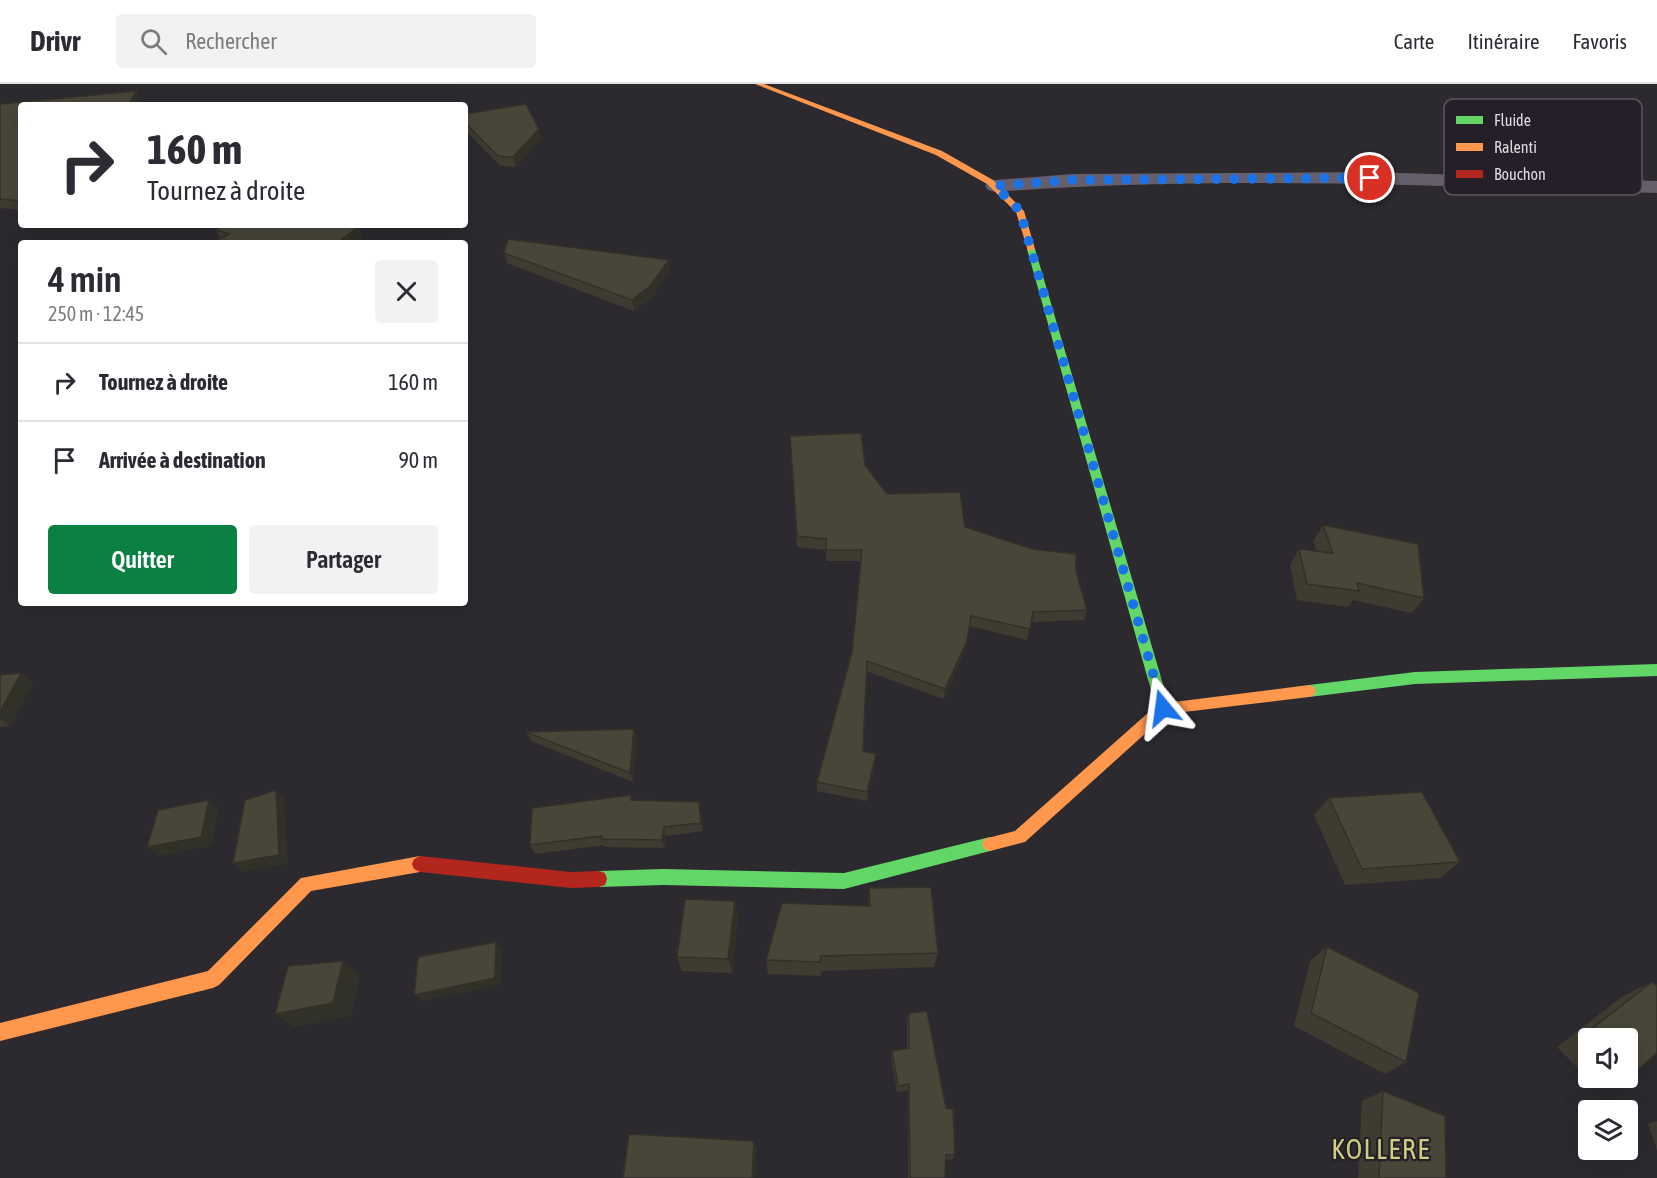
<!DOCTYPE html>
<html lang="fr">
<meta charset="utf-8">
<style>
:root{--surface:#fff;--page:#f2f2f3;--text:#2b2b33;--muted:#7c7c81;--line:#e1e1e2;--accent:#0b8043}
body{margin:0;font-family:"Asap Condensed",sans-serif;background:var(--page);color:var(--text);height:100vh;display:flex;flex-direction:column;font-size:22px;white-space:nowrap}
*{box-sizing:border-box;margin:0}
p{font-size:20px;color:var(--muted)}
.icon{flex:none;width:33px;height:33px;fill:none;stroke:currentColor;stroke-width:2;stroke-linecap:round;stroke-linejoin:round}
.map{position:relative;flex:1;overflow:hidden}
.side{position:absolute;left:18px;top:156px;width:450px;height:366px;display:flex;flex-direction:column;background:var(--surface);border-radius:6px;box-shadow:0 6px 24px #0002}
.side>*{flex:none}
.top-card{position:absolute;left:18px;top:18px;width:450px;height:126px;border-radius:6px;box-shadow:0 6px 24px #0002;background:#fff;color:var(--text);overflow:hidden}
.tools{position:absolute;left:1578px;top:944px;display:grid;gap:12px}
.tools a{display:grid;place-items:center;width:60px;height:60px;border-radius:6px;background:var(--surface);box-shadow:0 6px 24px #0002;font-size:30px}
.pin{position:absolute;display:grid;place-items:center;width:51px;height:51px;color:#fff;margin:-26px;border:3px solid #fff;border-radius:50%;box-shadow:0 2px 6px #0007}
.me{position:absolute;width:66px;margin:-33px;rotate:344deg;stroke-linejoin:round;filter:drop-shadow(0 0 4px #0008)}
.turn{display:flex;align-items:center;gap:21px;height:126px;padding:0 30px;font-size:27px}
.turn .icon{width:78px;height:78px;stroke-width:2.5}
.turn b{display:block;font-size:42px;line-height:51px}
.round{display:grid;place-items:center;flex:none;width:63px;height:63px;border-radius:6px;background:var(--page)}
.overview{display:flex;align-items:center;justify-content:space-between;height:102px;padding:0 30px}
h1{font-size:36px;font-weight:600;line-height:45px}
.action{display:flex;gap:12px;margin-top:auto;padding:12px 30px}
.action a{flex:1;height:69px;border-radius:6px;background:var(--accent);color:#fff;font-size:24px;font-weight:600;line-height:69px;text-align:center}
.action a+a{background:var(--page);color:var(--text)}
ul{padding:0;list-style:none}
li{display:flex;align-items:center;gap:18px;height:78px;padding:0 30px;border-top:2px solid var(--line)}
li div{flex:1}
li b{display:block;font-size:22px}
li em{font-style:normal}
header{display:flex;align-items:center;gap:36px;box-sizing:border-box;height:84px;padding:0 30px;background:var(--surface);border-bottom:2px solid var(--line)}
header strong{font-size:28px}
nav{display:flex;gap:33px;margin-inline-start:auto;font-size:21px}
.search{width:420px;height:54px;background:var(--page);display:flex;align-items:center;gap:15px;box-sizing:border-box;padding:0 21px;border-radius:6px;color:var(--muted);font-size:22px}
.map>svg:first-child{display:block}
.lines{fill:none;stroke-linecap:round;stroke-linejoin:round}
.street{fill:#675e6c;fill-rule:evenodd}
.fast{fill:#63d668;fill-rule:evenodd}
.slow{fill:#ff974d;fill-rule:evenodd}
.jam{fill:#b3261e;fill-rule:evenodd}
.wall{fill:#3e3c31;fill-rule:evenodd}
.shaded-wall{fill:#323128}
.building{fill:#484639;stroke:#323128;stroke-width:1.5}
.route{stroke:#1a73e8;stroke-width:10;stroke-dasharray:0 18}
.labels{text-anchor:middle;stroke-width:4.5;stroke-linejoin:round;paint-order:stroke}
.near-quarter-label{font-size:28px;letter-spacing:1.5px;fill:#cfcd7f;stroke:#241f28}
.key{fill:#241f28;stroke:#5c5760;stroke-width:1.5}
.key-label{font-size:16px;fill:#dfdbe1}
</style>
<header>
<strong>Drivr</strong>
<div class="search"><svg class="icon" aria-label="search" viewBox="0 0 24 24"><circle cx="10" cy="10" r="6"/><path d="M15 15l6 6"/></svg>Rechercher</div>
<nav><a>Carte</a><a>Itinéraire</a><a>Favoris</a></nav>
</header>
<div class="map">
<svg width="1657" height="1094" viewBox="0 0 1657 1094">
<rect width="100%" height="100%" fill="#2d2a2f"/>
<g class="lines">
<path class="street" d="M1370,88L1657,97V109C1437,102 1215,91 995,108L988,106L985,102L988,98L995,96L1073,90Z"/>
<g class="fast">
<path d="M1031,162L1035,165L1170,624L1168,628L1163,630L1158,628L1156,624L1027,165Z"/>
<path d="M1657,580V592L1415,600L1309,613L1304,611L1302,607L1304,603L1309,601L1415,588Z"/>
<path d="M990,753L996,755L998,760L996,765L990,767L844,805L663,801L599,803L593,801L591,795L593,789L599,787L663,785L844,789Z"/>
</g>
<g class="slow">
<path d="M755,0H764L942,67L993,96L1024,127L1035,165L1028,167L1016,128L987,100L936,71Z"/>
<path d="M1309,601L1314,603L1316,607L1314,611L1309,613L1167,630L1025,758L990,767L984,765L982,760L984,755L1015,747L1158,620Z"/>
<path d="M420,772L426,775L428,780L426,785L420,788L311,807L219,901L213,904L0,957V939L208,887L301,794Z"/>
</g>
<path class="jam" d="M420,772L571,788L599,787L605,789L607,795L605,801L599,803L571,804L420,788L414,785L412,780L414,775Z"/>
</g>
<g class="wall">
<path d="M136,7L141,16L138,21H21V126L0,124V20Z"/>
<path d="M465,30L539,45L541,55L515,83L501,82L465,46Z"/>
<path d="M358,142L363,153L220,155L216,146Z"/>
<path d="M504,169L669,176L670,186L652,213L634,227L507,179Z"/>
<path d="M790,352L865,381L887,410L965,443L1076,487L1087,526L1084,536L1031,538L1027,556L969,542L965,567L944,615L866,587L863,667L875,679L867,717L817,707V698L852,568L861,477H826V466L797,463Z"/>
<path d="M1323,441L1424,514L1412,529L1353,516L1348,523L1297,516L1290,481L1299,465L1317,467L1313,457Z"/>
<path d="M0,591L33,599L10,642L0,643Z"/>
<path d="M634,645L637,654L633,698L531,657L526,648Z"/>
<path d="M631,711L633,716L701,727L703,747L666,752L665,764L605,763L604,761L535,770L530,761Z"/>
<path d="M1329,714L1460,778L1440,794L1345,801L1314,731Z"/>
<path d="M869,804L938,869L934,883L821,887V892L768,890L766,876L868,822Z"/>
<path d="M735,817L738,833L732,889L682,887L677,873Z"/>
<path d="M1327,863L1406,978L1385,990L1294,942L1310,877Z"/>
<path d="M1652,898L1628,994L1598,1004L1557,963L1623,912ZM1588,954L1628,993H1588Z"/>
<path d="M909,929L955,1071L952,1076L945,1075V1094H908V1006L897,1008L891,973L892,967L907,964V935Z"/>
<path d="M1383,1007L1446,1094H1358L1362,1017Z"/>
<path d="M1657,1037V1066L1648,1040Z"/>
</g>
<g class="shaded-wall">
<path d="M136,7L141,16L138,21H129Z"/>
<path d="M539,45L541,55L515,83L513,73Z"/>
<path d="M359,142L363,153L355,159H337Z"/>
<path d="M669,176L670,186L652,213L634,227L632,216Z"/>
<path d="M967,557L965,567L944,615L945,605Z"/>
<path d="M21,589L33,599L10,642L0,635V628Z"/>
<path d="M634,645L637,654L633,698L630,689Z"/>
<path d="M876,670L875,679L867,717V708Z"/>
<path d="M276,706L284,715L288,780L243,788L233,779Z"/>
<path d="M209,716L219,725L211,762L158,772L147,763Z"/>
<path d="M699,718L701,727L703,747L701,739Z"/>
<path d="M664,743L666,752L665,764L662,756Z"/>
<path d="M735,817L738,833L732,889L728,875Z"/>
<path d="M496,858L501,866V901L422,917L414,911Z"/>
<path d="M343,877L360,891L351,932L295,943L275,930Z"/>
<path d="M754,1057L757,1066L755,1094H752Z"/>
</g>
<g class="building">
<path d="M136,7L129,21H21V117L0,115V20Z"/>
<path d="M526,20L539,45L513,73L498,72L465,39V30Z"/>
<path d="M223,141H351L359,142L337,159H212L229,150L216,146Z"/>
<path d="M508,155L669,176L650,202L632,216L504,169Z"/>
<path d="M861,349L865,381L887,410L960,408L965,443L1032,465L1076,470V487L1087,526L1033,528L1030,545L971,532L967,557L945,605L867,577L863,667L876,670L867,708L817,698L852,568L862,466H826V455L797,452L790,352Z"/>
<path d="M1323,441L1418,460L1424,514L1357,499L1359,507L1307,500L1299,465L1333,469Z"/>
<path d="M21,589L0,628V591Z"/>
<path d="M634,645L630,689L526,648Z"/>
<path d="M276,706L279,771L233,779L245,716Z"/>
<path d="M1422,708L1460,778L1362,785L1329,714Z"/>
<path d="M631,711V716L699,718L701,739L664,743L662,756L601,755L602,752L530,761L532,724Z"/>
<path d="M209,716L201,753L147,763L158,726Z"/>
<path d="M931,803L938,869L821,872L820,878L766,876L782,819L870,822L869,804Z"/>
<path d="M685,815L735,817L728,875L677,873Z"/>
<path d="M496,858L495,894L414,911L418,873Z"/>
<path d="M1327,863L1419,909L1406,978L1311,929Z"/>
<path d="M343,877L333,919L275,930L288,882Z"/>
<path d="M1652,898L1657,902V969L1628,994V954H1588L1585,950Z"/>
<path d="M927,927L946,1024L953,1025L955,1071H946L945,1094H910L909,1000L898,1002L892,967L909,964V929Z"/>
<path d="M1383,1007L1445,1032L1446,1094H1379Z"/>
<path d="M629,1050L754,1057L752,1094H623Z"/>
</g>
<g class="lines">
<path class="route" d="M1163,624L1020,127L995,102L1073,96L1370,94"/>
</g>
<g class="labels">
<g class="near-quarter-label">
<text x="1381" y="1075">KOLLERE</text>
</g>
</g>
<rect x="1444" y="15" width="198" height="96" rx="9" class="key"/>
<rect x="1456" y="32" width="27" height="8" fill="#63d668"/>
<rect x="1456" y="59" width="27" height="8" fill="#ff974d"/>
<rect x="1456" y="86" width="27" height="8" fill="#b3261e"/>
<g class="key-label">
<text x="1494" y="42">Fluide</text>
<text x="1494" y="69">Ralenti</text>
<text x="1494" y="96">Bouchon</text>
</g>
</svg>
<div class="tools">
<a><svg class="icon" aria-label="sound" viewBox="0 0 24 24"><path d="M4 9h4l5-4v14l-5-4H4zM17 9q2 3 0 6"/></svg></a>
<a><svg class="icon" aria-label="layers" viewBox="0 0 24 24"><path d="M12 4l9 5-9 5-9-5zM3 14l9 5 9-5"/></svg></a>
</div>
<div class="pin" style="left:1370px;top:94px;background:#d93025"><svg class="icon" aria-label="arrive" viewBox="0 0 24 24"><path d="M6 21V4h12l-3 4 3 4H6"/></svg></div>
<svg class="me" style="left:1163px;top:624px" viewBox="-20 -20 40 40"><path d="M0-17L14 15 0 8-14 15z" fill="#1a73e8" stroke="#fff" stroke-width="4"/></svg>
<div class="top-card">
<div class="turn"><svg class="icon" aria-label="right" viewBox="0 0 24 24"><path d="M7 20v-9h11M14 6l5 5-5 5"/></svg><div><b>160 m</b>Tournez à droite</div></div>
</div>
<section class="side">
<div class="overview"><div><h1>4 min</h1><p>250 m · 12:45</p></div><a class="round"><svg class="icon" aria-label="close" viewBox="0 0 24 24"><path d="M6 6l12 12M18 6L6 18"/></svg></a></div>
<ul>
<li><svg class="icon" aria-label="right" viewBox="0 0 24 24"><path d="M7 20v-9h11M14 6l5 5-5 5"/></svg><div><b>Tournez à droite</b></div><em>160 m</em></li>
<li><svg class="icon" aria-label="arrive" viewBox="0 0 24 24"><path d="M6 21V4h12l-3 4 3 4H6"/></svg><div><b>Arrivée à destination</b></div><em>90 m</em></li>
</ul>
<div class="action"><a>Quitter</a><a>Partager</a></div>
</section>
</div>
